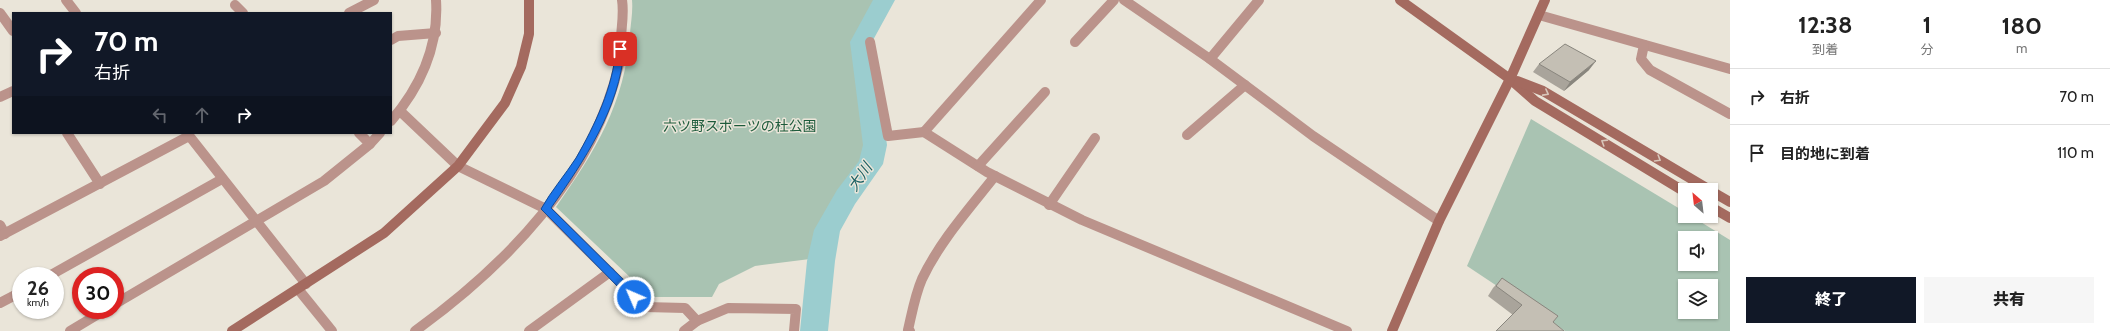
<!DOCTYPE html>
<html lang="ja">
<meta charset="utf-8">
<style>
:root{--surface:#fff;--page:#f6f6f6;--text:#222;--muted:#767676;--line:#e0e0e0;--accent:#111827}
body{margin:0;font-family:Cabin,"Noto Sans JP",sans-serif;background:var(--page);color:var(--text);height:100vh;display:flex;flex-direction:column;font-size:15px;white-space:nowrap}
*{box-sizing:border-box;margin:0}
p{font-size:13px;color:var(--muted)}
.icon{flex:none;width:22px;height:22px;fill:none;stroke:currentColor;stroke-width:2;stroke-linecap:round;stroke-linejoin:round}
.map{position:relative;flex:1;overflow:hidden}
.side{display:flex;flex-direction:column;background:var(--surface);width:380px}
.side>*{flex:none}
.banner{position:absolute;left:12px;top:12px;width:380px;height:122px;border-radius:0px;box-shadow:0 1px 3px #0004;background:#111827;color:#fff;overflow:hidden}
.needle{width:26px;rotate:332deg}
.buttons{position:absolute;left:1678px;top:183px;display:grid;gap:8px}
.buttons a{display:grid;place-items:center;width:40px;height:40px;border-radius:0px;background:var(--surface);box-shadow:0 1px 3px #0004;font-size:20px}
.speed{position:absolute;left:12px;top:267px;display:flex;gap:8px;font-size:20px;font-weight:700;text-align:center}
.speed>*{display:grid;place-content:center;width:52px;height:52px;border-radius:50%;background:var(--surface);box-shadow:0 1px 3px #0004;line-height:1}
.speed small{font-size:10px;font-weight:400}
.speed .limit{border:6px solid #d22;background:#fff;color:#111}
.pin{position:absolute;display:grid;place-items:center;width:34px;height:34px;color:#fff;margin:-17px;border-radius:8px;box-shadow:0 2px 6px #0006}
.me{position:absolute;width:44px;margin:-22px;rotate:315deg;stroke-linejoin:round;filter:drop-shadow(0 0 3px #0008)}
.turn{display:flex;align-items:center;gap:14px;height:84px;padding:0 16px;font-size:18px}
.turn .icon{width:52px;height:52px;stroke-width:2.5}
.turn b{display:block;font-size:28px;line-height:34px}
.lanes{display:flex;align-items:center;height:38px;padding:0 16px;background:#0003;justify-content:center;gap:20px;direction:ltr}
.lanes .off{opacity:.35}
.eta{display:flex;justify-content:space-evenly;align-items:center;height:68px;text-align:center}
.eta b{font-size:24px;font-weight:800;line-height:28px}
.button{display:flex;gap:8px;margin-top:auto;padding:8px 16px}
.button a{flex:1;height:46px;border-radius:0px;background:var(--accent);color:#fff;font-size:16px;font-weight:800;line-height:46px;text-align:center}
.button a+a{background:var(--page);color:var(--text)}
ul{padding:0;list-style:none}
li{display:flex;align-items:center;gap:12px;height:56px;padding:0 16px;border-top:1px solid var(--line)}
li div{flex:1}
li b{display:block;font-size:15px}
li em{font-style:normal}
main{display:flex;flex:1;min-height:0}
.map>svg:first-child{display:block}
.green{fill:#a9c3b2;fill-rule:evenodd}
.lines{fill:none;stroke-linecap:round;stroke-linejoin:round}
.river{fill:#9bcdcf;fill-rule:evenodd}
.street{stroke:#bb938b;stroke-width:10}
.secondary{stroke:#a46a5f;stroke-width:10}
.wall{fill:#a9a49b}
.shaded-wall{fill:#89867e}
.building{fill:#c4bfb4;stroke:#89867e}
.oneway{stroke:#d8c6ba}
.route{fill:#1a73e8;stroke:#114b97}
.labels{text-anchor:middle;stroke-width:3;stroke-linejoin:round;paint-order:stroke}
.park-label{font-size:14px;fill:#1d5b3b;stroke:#eae5d9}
.water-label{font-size:15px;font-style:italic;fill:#1b6063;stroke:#eae5d9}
</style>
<main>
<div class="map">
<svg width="1730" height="331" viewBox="0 0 1730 331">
<rect width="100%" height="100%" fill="#eae5d9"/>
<g class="green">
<path d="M632,0H881L858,42L872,143L868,164L843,197L825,230L818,258L755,266L719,284L712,297H651L556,207C595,151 625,104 630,33C631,22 633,11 632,0Z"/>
<path d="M1531,119L1685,212V216H1691L1730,240V331H1565L1467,266ZM1685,238H1711V264H1685ZM1685,286H1711V312H1685Z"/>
</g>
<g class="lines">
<path class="river" d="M873,0H895L872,42L887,145L883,164L855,204L840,231L835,261L828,331H800L807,261L814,230L837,190L859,161L863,145L850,42Z"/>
<g class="street">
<path d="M66,0L76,13"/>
<path d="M1041,0L924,132L987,172L1082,220L1347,331"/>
<path d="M1124,0L1210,59L1313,136L1439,221"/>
<path d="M235,5L243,13"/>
<path d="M0,13L13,31"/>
<path d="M349,13L374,0"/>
<path d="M1539,15L1730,69"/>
<path d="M391,40L398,36L436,33"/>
<path d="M870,42L888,136L924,132"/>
<path d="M1075,42L1114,0"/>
<path d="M1644,45L1641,59L1650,70L1730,114"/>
<path d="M1210,59L1259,0"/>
<path d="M0,97L13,91"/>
<path d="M400,111L458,166L546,209L645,307L685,308L697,321"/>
<path d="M391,121C421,86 439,47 436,0"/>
<path d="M67,133L100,184"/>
<path d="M187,133L306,284"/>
<path d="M359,133L370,144"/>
<path d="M1187,135L1245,85"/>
<path d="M978,166L1045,92"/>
<path d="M1049,205L1095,138"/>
<path d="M0,225L5,234"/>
<path d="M0,236L189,136"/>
<path d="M49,276L222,179"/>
<path d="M298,289L332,331"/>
<path d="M0,303L21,292"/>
<path d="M115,304L324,181L370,144L380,133"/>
<path d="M70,331L105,310"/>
<path d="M415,331C505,266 594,176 619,64C621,55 620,45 621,36C622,24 624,12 622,0"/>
<path d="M529,331L610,272"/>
<path d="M684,331L697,321L728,308L796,309L794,331"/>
<path d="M910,331L908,330C912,313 915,295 922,279C940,241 969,209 995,176"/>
</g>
<g class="secondary">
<path d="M1400,0L1510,79L1535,101L1685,192"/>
<path d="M1517,81L1543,91L1710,190"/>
<path d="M1711,191L1730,202"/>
<path d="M1711,207L1730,218"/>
<path d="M232,331L384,233L458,166L505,103L521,67L529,34V0"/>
<path d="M1392,331L1439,221L1510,79L1545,0"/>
</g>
</g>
<g class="wall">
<path d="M1539,64L1589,70L1564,91L1533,72Z"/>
<path d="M1502,278L1558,316L1513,315L1488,296L1493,288Z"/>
</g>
<path class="shaded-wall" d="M1596,61L1589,70L1564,91L1570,82Z"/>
<g class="building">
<path d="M1565,44L1596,61L1570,82L1539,64Z"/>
<path d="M1502,278L1558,316L1553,322L1564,331H1496L1522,305L1496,286Z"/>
</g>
<defs><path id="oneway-chevron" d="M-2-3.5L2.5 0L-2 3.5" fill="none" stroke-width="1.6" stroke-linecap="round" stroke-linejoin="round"/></defs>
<g class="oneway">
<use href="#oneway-chevron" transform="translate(1546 93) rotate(28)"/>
<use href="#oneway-chevron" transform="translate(1604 142) rotate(-148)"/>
<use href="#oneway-chevron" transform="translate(1658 159) rotate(31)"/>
</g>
<path class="route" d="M620,46L624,49C620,108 584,161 551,208L638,294L640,297L638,300H631L541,209C551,191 565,175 576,158C595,125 613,87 616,49Z"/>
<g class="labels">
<g class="park-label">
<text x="740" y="131">六ツ野スポーツの杜公園</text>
</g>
<g class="water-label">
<text transform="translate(860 177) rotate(-55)" y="5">大川</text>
</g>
</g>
</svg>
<div class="buttons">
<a><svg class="needle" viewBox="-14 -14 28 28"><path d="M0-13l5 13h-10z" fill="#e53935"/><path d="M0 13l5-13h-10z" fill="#767676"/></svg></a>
<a><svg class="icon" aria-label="sound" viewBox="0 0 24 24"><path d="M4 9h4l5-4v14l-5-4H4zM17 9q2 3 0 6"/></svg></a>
<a><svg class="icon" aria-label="layers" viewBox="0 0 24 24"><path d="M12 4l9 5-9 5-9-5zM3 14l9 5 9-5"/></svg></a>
</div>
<div class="speed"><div>26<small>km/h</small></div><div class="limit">30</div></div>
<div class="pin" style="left:620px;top:49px;background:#d93025"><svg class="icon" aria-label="arrive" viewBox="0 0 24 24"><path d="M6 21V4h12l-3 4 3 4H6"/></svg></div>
<svg class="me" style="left:634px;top:297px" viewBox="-20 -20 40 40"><circle r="17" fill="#1a73e8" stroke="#fff" stroke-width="3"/><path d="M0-11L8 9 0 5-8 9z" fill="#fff"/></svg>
<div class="banner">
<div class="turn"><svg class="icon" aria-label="right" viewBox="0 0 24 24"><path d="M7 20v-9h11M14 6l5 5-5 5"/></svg><div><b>70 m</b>右折</div></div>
<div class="lanes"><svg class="icon off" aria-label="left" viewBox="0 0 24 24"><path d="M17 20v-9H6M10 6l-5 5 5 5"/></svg><svg class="icon off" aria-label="ahead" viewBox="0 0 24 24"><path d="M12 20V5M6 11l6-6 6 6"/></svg><svg class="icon" aria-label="right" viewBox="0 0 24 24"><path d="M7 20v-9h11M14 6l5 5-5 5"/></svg></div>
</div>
</div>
<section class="side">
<div class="eta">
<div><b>12:38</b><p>到着</p></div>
<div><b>1</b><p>分</p></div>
<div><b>180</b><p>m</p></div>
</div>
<ul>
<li><svg class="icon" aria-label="right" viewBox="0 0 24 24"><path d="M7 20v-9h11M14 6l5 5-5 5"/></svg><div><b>右折</b></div><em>70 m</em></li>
<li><svg class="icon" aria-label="arrive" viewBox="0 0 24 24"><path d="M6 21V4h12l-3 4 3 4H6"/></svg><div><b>目的地に到着</b></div><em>110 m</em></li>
</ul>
<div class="button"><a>終了</a><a>共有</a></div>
</section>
</main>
